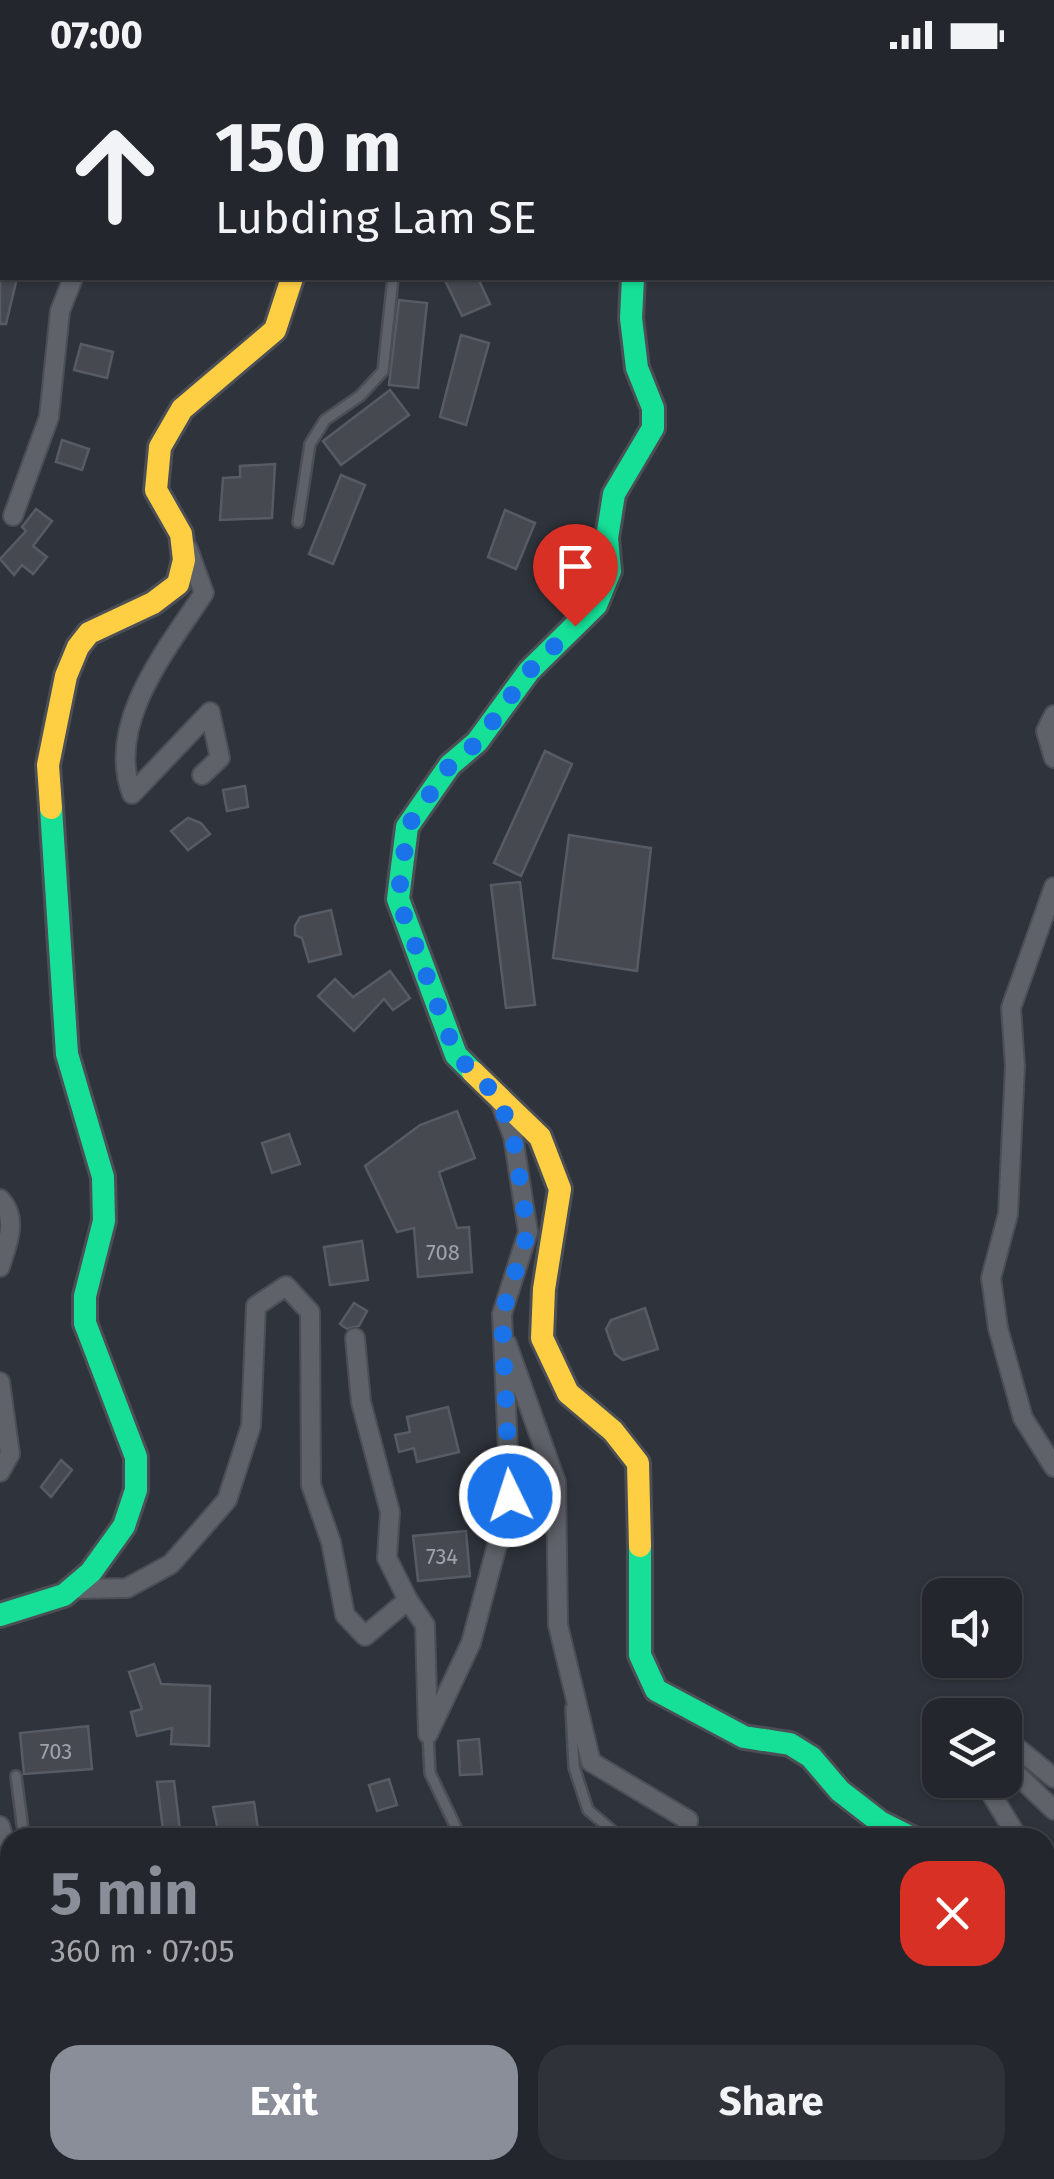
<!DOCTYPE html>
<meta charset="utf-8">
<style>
:root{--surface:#23262c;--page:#2f3238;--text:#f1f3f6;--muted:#a3a5a9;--line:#404348;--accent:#898e99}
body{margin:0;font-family:"Fira Sans",sans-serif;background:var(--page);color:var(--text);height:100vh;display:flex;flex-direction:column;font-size:38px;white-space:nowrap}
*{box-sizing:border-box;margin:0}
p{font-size:32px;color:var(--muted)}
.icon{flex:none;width:55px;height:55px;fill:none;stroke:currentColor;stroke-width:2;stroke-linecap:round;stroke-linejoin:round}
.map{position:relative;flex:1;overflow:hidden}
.sheet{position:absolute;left:0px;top:1758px;width:1055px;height:352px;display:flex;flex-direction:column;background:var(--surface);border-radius:30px 30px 0 0;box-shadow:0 2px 8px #0004,0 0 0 2px var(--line)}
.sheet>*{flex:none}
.guide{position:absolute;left:0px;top:0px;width:1055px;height:210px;box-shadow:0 2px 8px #0004,0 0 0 2px var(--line);background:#23262c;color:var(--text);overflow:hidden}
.controls{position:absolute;left:922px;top:1508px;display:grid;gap:20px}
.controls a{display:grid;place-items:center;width:100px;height:100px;border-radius:20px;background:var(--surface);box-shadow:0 2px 8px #0004,0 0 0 2px var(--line);font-size:50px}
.pin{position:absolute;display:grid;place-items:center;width:85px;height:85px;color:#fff;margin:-102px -42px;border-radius:50% 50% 50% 0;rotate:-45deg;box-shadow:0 0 10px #0007}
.pin .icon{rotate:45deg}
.me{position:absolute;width:110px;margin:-55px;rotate:356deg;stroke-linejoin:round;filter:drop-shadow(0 0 8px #0008)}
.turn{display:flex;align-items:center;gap:35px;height:210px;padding:0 50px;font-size:45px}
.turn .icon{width:130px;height:130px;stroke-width:2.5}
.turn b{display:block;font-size:70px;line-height:85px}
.round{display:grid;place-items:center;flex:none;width:105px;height:105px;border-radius:30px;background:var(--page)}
.overview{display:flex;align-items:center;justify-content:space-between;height:170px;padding:0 50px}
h1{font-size:60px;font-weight:700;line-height:75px;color:var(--accent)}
.primary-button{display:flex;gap:20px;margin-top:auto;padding:20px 50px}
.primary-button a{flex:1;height:115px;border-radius:30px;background:var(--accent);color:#fff;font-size:40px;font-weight:700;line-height:115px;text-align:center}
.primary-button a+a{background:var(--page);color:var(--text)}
.status{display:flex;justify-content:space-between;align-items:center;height:70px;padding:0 50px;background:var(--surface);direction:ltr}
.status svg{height:28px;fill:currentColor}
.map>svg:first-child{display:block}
.building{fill:#464950;stroke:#575b63;stroke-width:2.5}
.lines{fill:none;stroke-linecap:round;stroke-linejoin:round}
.lane-casing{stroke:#4b4e54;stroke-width:14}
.street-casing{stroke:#4b4e54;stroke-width:22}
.fast-casing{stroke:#4b4e54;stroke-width:28}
.slow-casing{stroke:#4b4e54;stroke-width:28}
.lane{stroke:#5f6269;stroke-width:9}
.street{stroke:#5f6269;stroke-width:18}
.fast{stroke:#16e098;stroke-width:22}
.slow{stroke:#ffcf43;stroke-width:22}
.route{stroke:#1a73e8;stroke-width:18;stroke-dasharray:0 32.4}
.labels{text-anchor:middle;stroke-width:10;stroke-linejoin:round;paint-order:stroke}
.number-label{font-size:22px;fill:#9da2ac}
</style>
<div class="status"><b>07:00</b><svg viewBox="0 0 49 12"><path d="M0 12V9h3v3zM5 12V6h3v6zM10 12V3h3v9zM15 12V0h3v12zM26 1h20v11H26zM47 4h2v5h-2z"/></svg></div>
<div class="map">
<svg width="1054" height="2109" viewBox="0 0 1054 2109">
<rect width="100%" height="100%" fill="#2f333b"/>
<g class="building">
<path d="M0,208H17L6,254H0Z"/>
<path d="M444,208H478L490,234L462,246Z"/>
<path d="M399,230L427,233L418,318L389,315Z"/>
<path d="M461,265L489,273L466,355L440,347Z"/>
<path d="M81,274L113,282L107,308L74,300Z"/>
<path d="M390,320L409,345L341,395L323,371Z"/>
<path d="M62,370L89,379L82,400L56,392Z"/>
<path d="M275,394L272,448L220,450L223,408L240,407V396Z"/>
<path d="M341,405L365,415L333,494L309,484Z"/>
<path d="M36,439L52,451L33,476L47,487L33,504L22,495L14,505L0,489L26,461L22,457Z"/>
<path d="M505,440L535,453L516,499L488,487Z"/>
<path d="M545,681L572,694L521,806L494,793Z"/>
<path d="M245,716L248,737L227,741L223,720Z"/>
<path d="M188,748L201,753L210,764L188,780L171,761Z"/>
<path d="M569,765L651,778L637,901L553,888Z"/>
<path d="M520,812L535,935L506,938L491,815Z"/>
<path d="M331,840L341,884L309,892L302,868L295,865V856L300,847Z"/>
<path d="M390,901L410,928L393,940L384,929L354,961L318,926L335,909L353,927Z"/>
<path d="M457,1041L475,1088L439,1102L457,1158L469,1157L472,1202L418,1207L414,1158L397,1162L365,1096L420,1055Z"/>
<path d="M289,1064L300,1094L272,1103L262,1073Z"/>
<path d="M362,1171L368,1210L330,1215L324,1177Z"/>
<path d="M354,1233L367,1241L359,1256L347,1259L340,1254Z"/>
<path d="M645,1238L658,1279L623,1290L615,1284L606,1259L611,1250Z"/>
<path d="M448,1337L459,1382L417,1392L414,1378L399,1382L395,1365L410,1362L407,1347Z"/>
<path d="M61,1390L72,1400L51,1427L41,1417Z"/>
<path d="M466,1461L470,1506L418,1511L413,1466Z"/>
<path d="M154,1594L161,1614L210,1616L209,1676L171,1674L172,1658L137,1666L131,1642L142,1639L129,1602Z"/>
<path d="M88,1656L92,1699L24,1704L20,1663Z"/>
<path d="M479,1669L482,1704L460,1705L458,1671Z"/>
<path d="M389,1709L397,1735L377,1741L369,1715Z"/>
<path d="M174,1711L181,1768H164L157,1712Z"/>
<path d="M254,1732L258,1759L219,1765L213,1737Z"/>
</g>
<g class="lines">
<defs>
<g id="lane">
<path d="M298,452L310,374L325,350L360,326L383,301L393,208"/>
<path d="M571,1638L574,1697L588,1740L621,1768"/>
<path d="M428,1664L430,1703L461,1768"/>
<path d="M16,1706L24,1768"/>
</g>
<g id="street">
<path d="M491,0L492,2"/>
<path d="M36,2L37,0"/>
<path d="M144,2L146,0"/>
<path d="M554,2L555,0"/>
<path d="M641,2L642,0"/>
<path d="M0,107L2,101"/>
<path d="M13,446L49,347L60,241L73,208"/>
<path d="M188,479L204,523C167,579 105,654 132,724L210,642L220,688L202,705"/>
<path d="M1054,645L1046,661L1054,688"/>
<path d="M1054,817L1011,938L1015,996L1008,1144L991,1208L998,1258L1023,1348L1054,1397"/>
<path d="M0,1129C19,1149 7,1174 0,1197"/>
<path d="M355,1268L361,1332L390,1442L387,1488L408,1530"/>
<path d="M507,1274L556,1412L558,1555L591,1692L688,1750L686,1768"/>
<path d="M0,1312L10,1384L0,1402"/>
<path d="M75,1519L127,1518L171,1494L227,1430L251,1356L256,1236L286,1216L310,1242L311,1415L331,1472L345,1545L365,1566L408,1530L425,1555L428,1664L471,1573L510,1426L502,1244L528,1162L513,1066L500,1032"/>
<path d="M1005,1668L1054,1708"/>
<path d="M1005,1693L1054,1740"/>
<path d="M983,1710L1018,1768"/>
<path d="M0,1756L10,1788"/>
<path d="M1045,1811L1054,1822"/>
<path d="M1045,1852L1054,1851"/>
<path d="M0,1951L10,1959"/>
<path d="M229,2100L242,2109"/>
</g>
<g id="fast">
<path d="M473,1002L456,985L398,829L407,757L450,695L477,672L529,601L596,535L610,501L607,468L614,424L653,358V338L637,298L631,248L633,208"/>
<path d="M640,1476V1585L656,1620L744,1667L790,1674L811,1687L840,1721L880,1752L912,1768"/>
<path d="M0,1545L64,1525L91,1502L124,1456L136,1420V1387L85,1253V1226L104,1151L103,1107L67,984L51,738"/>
<path d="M0,1891L10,1904"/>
<path d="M217,2100L220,2109"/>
</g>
<g id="slow">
<path d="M358,2L359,0"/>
<path d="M51,738L48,695L66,606L78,577L89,563L153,533L178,514L184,490L181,464L156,420L160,377L182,339L275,260L292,208"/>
<path d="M473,1002L540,1067L560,1119L544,1219L542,1268L568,1323L613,1361L638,1393L640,1476"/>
</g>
</defs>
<use href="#lane" class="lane-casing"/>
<use href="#street" class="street-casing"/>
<use href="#fast" class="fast-casing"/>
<use href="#slow" class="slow-casing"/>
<use href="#lane" class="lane"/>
<use href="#street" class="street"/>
<use href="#fast" class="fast"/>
<use href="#slow" class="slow"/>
</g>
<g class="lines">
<path class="route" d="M510,1426L502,1244L528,1162L513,1066L498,1027L456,985L398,829L408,756L450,695L478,672L529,601L575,556"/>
</g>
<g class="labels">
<g class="number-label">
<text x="443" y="1190">708</text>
<text x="442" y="1494">734</text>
<text x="56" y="1689">703</text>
</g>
</g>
</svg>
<div class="controls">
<a><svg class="icon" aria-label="sound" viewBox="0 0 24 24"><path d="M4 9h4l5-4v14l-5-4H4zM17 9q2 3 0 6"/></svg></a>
<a><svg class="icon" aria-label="layers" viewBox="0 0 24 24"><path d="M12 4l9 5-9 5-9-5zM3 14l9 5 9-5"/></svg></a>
</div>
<div class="pin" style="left:575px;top:556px;background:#d93025"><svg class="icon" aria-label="arrive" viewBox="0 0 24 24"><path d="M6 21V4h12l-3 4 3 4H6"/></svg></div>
<svg class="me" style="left:510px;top:1426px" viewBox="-20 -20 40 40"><circle r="17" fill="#1a73e8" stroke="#fff" stroke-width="3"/><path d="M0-11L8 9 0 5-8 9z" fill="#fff"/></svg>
<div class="guide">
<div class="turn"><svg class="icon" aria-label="ahead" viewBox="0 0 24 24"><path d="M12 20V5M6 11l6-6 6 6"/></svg><div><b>150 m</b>Lubding Lam SE</div></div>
</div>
<section class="sheet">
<div class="overview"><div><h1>5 min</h1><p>360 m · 07:05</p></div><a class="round" style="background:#d93025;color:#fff"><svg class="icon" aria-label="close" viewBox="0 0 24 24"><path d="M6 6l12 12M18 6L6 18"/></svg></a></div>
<div class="primary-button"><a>Exit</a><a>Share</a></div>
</section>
</div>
